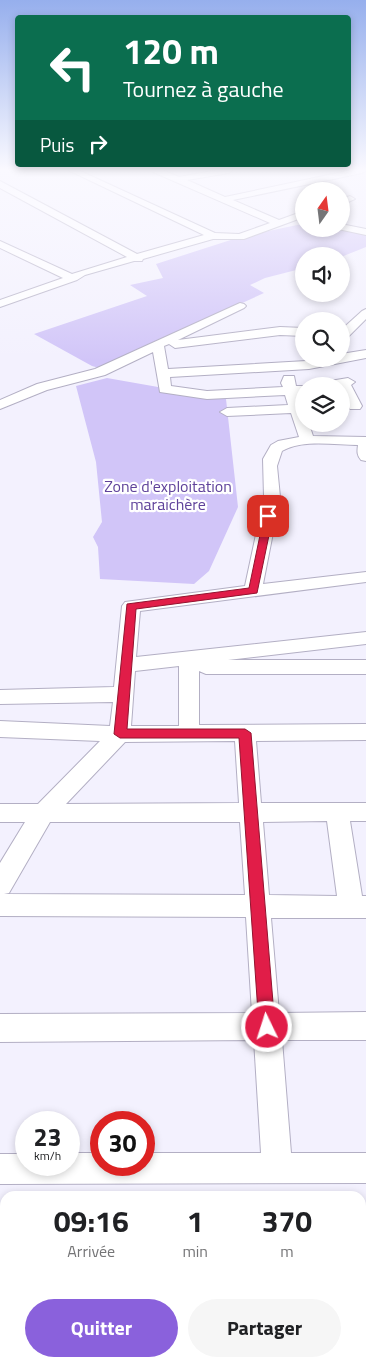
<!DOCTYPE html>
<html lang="fr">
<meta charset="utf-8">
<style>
:root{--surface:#fff;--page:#f6f6f6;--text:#202124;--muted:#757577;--accent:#8a61dc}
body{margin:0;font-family:"Titillium Web",sans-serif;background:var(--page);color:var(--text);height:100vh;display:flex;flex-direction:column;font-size:19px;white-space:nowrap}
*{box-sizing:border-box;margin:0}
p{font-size:16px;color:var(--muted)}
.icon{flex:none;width:28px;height:28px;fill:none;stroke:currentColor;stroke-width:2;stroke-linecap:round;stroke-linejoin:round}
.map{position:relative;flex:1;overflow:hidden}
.sheet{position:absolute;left:0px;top:1191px;width:366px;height:176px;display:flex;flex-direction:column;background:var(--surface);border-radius:15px 15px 0 0;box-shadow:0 2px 8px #0003}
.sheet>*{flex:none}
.guide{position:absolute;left:15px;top:15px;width:336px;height:152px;border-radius:5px;box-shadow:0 2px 8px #0003;background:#0b6e4f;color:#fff;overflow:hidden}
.needle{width:32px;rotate:14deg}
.tools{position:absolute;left:295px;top:182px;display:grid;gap:10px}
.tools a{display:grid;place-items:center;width:55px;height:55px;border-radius:50%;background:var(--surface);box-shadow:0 2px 8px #0003;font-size:25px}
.speed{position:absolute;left:15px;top:1111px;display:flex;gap:10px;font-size:25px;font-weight:700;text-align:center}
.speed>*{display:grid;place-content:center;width:65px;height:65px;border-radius:50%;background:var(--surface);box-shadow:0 2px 8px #0003;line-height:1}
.speed small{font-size:12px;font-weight:400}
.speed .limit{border:8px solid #d22;background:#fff;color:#111}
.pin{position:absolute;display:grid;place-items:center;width:42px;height:42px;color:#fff;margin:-21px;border-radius:10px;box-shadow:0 2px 8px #0006}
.me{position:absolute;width:55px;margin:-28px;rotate:356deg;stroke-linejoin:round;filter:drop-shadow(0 0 4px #0008)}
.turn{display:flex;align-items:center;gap:18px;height:105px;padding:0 25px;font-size:22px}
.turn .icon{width:65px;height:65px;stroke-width:2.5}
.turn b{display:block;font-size:35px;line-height:42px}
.then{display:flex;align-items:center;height:48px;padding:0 25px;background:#0003;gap:10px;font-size:19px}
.eta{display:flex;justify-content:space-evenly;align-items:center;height:85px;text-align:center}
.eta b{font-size:30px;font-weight:700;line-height:35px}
.button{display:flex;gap:10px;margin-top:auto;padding:10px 25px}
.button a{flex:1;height:58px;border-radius:30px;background:var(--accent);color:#fff;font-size:20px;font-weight:700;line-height:58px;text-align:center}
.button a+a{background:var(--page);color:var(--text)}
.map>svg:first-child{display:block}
.green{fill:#d1c5f8}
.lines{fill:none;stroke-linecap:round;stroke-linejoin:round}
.minor-casing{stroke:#b3afc4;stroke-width:2}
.minor{fill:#fff;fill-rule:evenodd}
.route{fill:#e11d48;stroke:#92132f}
.labels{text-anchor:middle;stroke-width:4.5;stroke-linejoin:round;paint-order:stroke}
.far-park-label{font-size:16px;fill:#5f429a;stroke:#fff}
</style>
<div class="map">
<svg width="366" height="1367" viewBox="0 0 366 1367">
<rect width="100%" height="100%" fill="#f3f1fe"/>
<g class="green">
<path d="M302,224L304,225V229H332L366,234V247L341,257L304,256V268L265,278L250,285L264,293L99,368L92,366L34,334L147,296L130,285L163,278L156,264L240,237Z"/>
<path d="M107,378L226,399L238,507L209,571L194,584L100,579L98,547L93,537L102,522L96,462L76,386Z"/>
</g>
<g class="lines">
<defs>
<g id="minor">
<path d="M68,170H78L215,233L239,234L270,223L153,172L152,170H162L179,177L218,170H233L229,173L187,180L225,197L352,170H366L362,173L233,200L279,220L304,211V217L244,239H213L143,259L142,261H134L85,275L77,280L0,307V300L63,278L0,248V241L72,274L127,257L0,188V181L137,254L204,235Z"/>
<path d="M350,196L355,199L341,205V199Z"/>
<path d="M341,224L366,229V235L338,229H341Z"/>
<path d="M240,303L244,304L246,306L244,308L178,340L280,327L304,328V336L280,335L175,348L169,344L164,346L168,369L341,359V354L366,350V358L309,369L170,377L171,386L207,391L283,387L281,383L284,376H294L296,386H305L304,394H299L302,404H304V424H309L313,436L366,437V461L361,460C357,455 357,452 358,445C335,445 303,439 282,451L277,466L280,497L263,584L366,572V582L140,611L136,657L366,632V644L228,660H366V674H206L199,671V725L366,724V740L256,741L261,803H366V821H350L362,896H366V918H271L279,1013L366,1012V1040H282L291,1153H366V1183L0,1184V1154H26V1165H69V1153H101V1165H144V1153H261L254,1040L0,1042V1014L252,1013L246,917L0,916V863L25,822H0V804H38L100,741L0,737V721L110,726L113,702L0,704V690L114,687L122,606L125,602L245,586L264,497L263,459L271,445L278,441L299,437L291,413L227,416L220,412L227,408L288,405L285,395L207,399L160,392L153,352L105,375L47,390L0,409V400L37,384L95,369ZM179,666V726H131L135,671ZM235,741L239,803L66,804L125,742ZM327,821L337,896L269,895L263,822ZM50,822H240L245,895L4,894L9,893Z"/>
<path d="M366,309V319L348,337L341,338V330L362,311Z"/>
<path d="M348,378L355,382L351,385L362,406L360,409H350L341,393V386H316L318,383Z"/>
<path d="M0,1334H5V1362H18L9,1367H0Z"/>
<path d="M361,1334H366V1367H357L348,1362H361Z"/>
<rect x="60" y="1362" width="36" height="5"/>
<rect x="230" y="1362" width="36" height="5"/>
</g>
</defs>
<use href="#minor" class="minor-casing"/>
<use href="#minor" class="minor"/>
</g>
<linearGradient id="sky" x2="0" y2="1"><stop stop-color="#96afed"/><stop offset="0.47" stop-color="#faf9ff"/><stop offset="1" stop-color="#faf9ff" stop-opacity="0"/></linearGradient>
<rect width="366" height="361" fill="url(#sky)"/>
<path class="route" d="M268,513L273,516L257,593L136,609L127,729H245L251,733L275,1027L272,1032L267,1034L261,1032L259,1027L239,738H120L114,734L127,604L249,588L264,516Z"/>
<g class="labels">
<g class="far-park-label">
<text x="168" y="492">Zone d'exploitation<tspan x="168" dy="18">maraichère</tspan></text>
</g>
</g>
</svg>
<div class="tools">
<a><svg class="needle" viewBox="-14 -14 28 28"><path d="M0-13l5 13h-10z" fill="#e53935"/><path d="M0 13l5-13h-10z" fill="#757577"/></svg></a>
<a><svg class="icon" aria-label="sound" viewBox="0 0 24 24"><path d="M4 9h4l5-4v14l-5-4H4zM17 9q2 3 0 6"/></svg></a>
<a><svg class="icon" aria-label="search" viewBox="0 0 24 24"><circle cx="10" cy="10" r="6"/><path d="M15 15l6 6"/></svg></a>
<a><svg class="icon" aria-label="layers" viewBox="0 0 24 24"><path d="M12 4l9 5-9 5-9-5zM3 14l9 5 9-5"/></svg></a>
</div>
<div class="speed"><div>23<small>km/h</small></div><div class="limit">30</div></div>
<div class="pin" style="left:268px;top:516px;background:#d93025"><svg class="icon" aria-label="arrive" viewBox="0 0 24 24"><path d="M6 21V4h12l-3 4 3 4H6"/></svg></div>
<svg class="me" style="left:267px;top:1027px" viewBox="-20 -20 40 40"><circle r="17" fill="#e11d48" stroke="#fff" stroke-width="3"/><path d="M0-11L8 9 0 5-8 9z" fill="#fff"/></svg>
<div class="guide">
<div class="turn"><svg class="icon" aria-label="left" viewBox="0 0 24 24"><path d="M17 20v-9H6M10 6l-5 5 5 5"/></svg><div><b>120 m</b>Tournez à gauche</div></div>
<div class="then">Puis<svg class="icon" aria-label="right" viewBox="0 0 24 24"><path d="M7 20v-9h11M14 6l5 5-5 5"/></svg></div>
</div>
<section class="sheet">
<div class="eta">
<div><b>09:16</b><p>Arrivée</p></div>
<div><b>1</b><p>min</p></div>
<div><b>370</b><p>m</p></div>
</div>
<div class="button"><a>Quitter</a><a>Partager</a></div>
</section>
</div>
